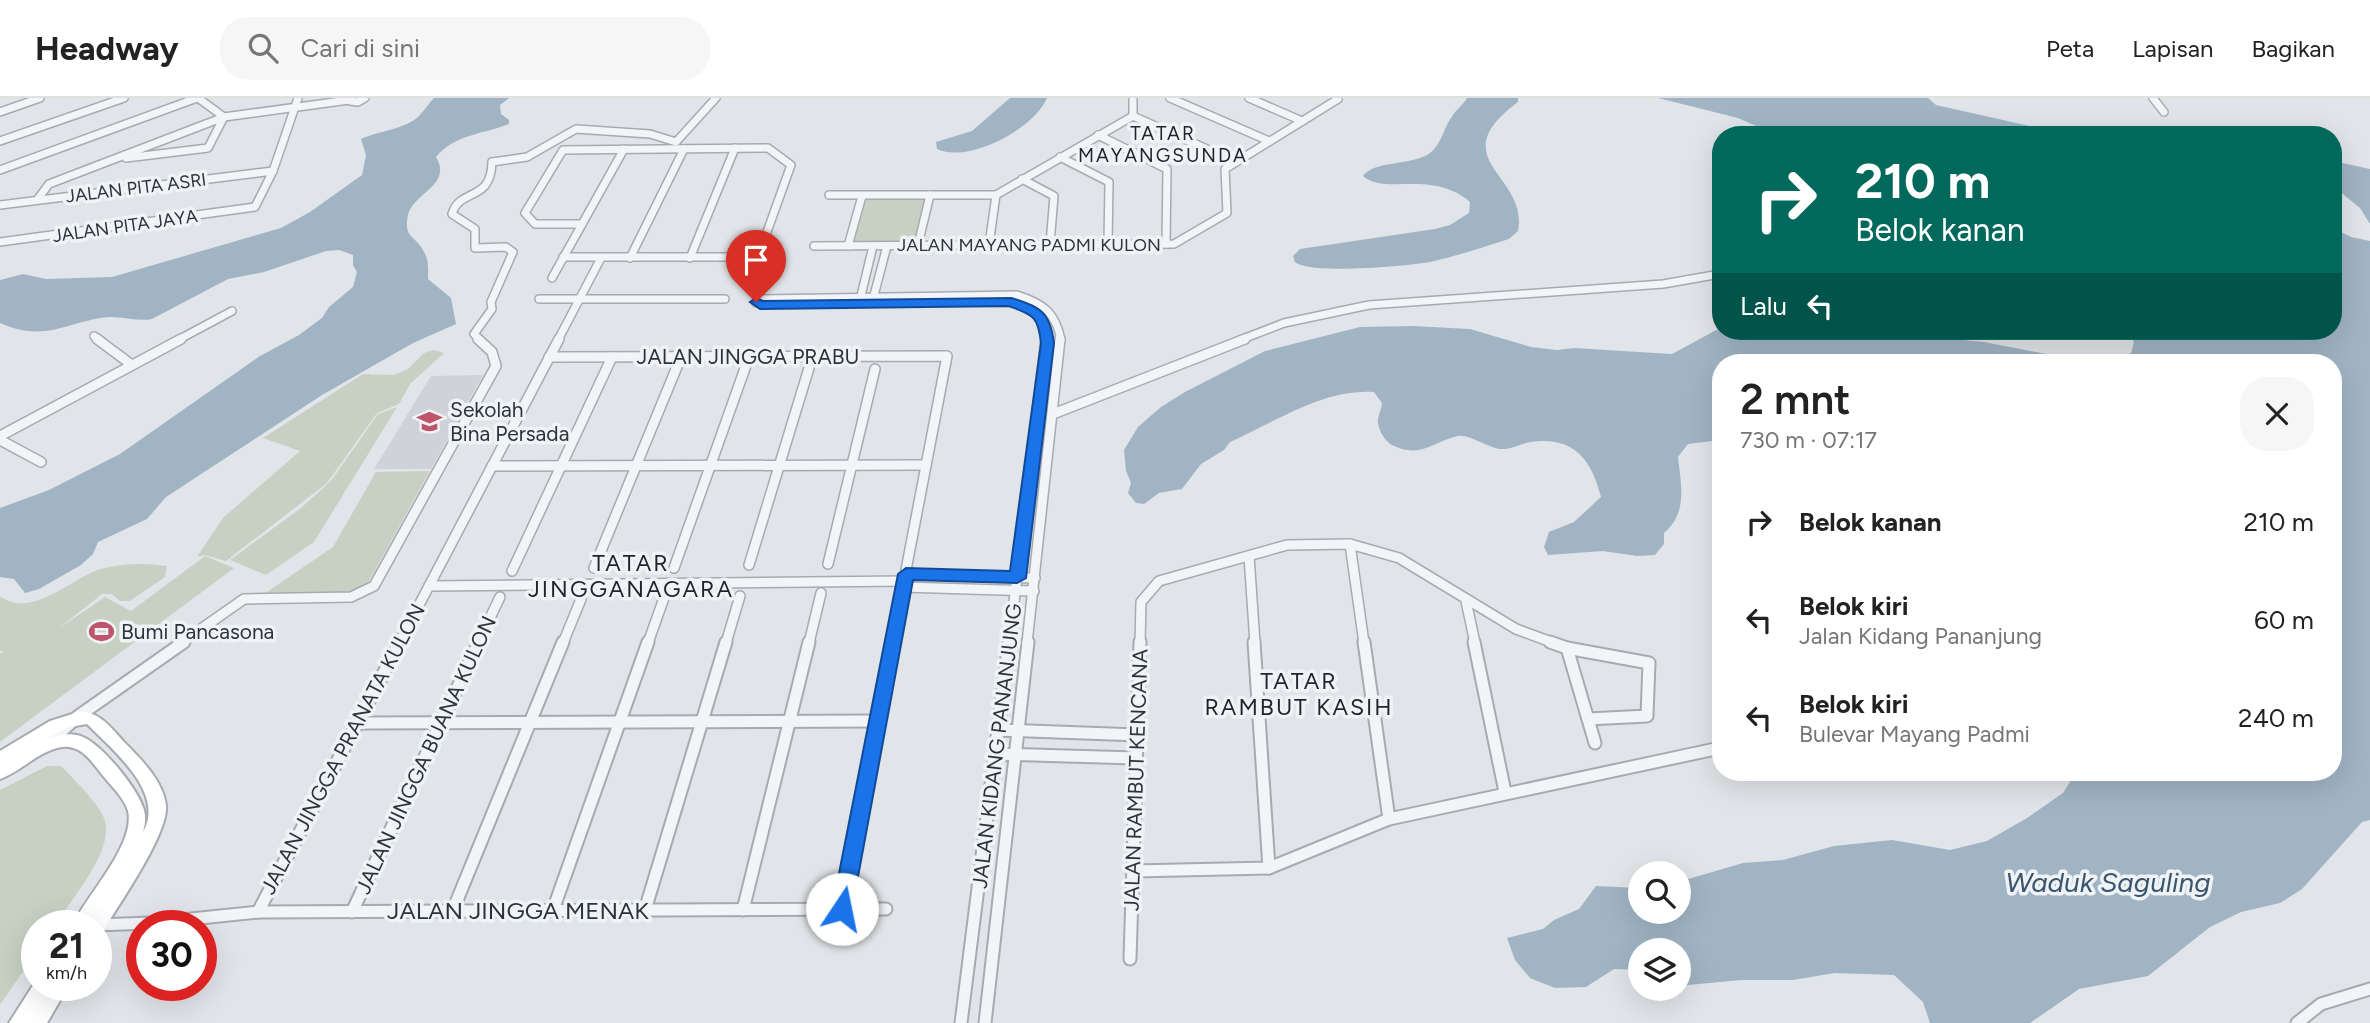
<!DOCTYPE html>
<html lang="id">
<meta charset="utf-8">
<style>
:root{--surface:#fff;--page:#f6f6f6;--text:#222;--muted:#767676;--line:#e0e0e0}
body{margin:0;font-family:Figtree,sans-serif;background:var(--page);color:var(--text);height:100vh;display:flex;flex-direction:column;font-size:26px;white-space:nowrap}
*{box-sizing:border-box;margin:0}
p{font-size:23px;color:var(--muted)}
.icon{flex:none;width:38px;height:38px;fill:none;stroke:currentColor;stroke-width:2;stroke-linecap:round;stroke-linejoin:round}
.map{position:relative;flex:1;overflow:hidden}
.sheet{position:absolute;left:1712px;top:256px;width:630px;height:427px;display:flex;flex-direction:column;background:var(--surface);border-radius:28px;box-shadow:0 7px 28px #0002}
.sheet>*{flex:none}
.guide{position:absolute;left:1712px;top:28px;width:630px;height:214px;border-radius:28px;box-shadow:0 7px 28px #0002;background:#00695c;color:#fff;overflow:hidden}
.tools{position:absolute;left:1628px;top:763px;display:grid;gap:14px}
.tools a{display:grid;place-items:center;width:63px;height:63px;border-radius:50%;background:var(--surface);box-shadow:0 7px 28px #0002;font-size:35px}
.speed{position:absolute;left:21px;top:812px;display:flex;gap:14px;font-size:35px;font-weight:700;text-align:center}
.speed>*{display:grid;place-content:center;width:91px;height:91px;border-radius:50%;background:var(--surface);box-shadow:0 7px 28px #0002;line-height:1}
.speed small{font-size:18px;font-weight:400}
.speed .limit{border:10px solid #d22;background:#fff;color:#111}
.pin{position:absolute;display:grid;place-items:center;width:60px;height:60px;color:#fff;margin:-72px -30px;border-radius:50% 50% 50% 0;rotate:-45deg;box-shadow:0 0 7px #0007}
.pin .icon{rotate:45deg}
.me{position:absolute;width:77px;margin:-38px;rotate:11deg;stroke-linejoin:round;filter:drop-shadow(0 0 5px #0008)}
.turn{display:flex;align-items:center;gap:24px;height:147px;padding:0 28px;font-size:32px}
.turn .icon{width:91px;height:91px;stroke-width:2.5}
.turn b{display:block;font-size:49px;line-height:60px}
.then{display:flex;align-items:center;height:66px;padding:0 28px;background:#0003;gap:14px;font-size:26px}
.round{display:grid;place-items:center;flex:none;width:74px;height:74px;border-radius:28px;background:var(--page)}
.overview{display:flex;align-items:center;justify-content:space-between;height:119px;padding:0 28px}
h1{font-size:42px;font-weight:600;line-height:52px}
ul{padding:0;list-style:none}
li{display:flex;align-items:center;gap:21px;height:98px;padding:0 28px}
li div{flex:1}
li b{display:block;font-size:26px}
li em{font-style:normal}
header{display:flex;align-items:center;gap:42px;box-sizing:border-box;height:98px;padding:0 35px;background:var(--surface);border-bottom:2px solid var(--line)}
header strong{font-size:33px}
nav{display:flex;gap:38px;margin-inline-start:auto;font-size:24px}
.search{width:490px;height:63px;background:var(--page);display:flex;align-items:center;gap:18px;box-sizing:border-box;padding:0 24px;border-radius:28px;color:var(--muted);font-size:26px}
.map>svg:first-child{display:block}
.built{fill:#cfd3d9}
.green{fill:#c7d1c3}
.water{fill:#a0b4c4}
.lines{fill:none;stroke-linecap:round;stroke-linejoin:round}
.street-far2-casing{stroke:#a7abb1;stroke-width:10}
.street-far1-casing{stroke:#a7abb1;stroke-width:12}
.street-casing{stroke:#a7abb1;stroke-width:15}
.secondary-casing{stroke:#a7abb1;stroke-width:4}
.street-far2{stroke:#f3f4f7;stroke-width:7}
.street-far1{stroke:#f3f4f7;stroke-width:9}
.street{stroke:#f3f4f7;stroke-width:11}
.secondary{fill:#fff;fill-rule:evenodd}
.route{fill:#1a73e8;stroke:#114b97;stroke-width:2}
.labels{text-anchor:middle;stroke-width:7;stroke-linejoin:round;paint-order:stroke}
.far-street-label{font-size:18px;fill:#2b333d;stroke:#f0f3f5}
.far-neighbourhood-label{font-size:19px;letter-spacing:2px;fill:#1d242e;stroke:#f0f3f5}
.street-label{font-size:21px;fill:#2b333d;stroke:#f0f3f5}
.poi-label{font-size:21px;fill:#2b333d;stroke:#f0f3f5;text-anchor:start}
.neighbourhood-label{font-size:23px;letter-spacing:2px;fill:#1d242e;stroke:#f0f3f5}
.near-street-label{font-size:24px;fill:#2b333d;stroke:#f0f3f5}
.near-water-label{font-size:28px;font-style:italic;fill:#3a556d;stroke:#f0f3f5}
</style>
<header>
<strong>Headway</strong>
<div class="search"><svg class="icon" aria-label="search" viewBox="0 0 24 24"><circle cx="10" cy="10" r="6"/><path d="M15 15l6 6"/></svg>Cari di sini</div>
<nav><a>Peta</a><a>Lapisan</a><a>Bagikan</a></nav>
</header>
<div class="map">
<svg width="2370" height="925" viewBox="0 0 2370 925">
<rect width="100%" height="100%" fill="#e1e4e8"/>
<path class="built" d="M483,277L431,371H374L431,278Z"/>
<g class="green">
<path d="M925,98L915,144L854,145L866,99Z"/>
<path d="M433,252L444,255L410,286L399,306L377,315L327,385L226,463L204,457L197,459L223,420L300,353L263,340L363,276L394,277L408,271L424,255Z"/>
<path d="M397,309L314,444L266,477L230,462L301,410L331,383L378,316Z"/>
<path d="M430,373L369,483C346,504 294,496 264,496L333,449L376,374Z"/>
<path d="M205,458L234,470L0,644V555H4L0,552V498C31,522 71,480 101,471C122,465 145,465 167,468L165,479L130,503H120L112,496H102L58,531L105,499L131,513Z"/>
<path d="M47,668H61C75,683 94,700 103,718C119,748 70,803 54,828H37V853L0,907V692Z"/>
</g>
<g class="water">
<path d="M434,0H509L500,7L501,16L509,22V26C484,36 455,36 436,59C453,87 413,95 408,117C403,141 416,137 424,154C429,162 428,172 428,181L451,200L456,226L413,245L322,297L166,399L147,421L98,444L93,456L81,467L39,491L25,495L14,481L0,479V410L49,392L120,356L260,258L299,237L322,220L329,209L353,189L357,174L353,167V157L339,152L326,153L264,174L228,181L152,221C138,224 123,218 108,219C65,224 46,245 0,225V182L23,176L46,181L112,179L281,130L310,114L362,77L366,57L361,41C378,33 406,31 419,18C425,12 429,5 434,0Z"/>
<path d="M1010,0H1047C1034,31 968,66 937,51L936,44L972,33Z"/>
<path d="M1467,0H1518V4C1440,62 1529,76 1518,133L1509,141C1483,149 1457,158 1430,164C1407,168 1310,177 1295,164L1293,158L1300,151L1435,131L1450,127L1469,115L1470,104C1431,71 1385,98 1363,78C1374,62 1413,68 1430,55C1442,46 1444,28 1453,17C1457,11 1463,7 1467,0Z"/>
<path d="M1658,0H1928L1936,7L2069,37H1777L1738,20Z"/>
<path d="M2333,63L2370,71V126L2360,110L2333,88Z"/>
<path d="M2333,130L2351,139L2370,143V722L2362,724L2302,791L2280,805L2241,814L2210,829L2148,878L2079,891L2030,925H1930L1923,904L1894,877L1835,875L1793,882H1741L1678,888V852H1640V872L1614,871L1586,889L1555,890L1530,880L1515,862L1507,840L1543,831L1554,822L1579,811L1596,788L1640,790V814H1678V784L1743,765L1783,762L1834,748L1892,742L1950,752L1987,743L2027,720L2063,695L2076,674H2333V264H1720V342L1688,346L1678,359C1681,386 1688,415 1664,435V446L1655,457L1637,458L1603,453L1548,457L1544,449L1549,434L1574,424L1601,399C1591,360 1573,338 1530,344C1519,346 1511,352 1499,351C1487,349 1469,336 1458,338C1432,344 1421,361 1392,347C1385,343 1379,333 1378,325C1377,320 1382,310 1382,305L1374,294C1322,291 1276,324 1230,344L1224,352L1201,366L1182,391L1159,395L1144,406L1136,405L1128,395L1131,385L1126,373L1124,352L1138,329L1161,309L1185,294L1265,253L1360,229L1412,228L1470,231L1531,249L1557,252L1574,250L1672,256L1720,230V233H1826L1840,237L1898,236L1984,244L2077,262L2093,257L2119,261L2131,255L2134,244L2126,233H2333Z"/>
</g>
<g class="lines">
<defs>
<g id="street-far2">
<path d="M198,0L224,19"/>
<path d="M351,0L350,3L358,4L365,0"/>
<path d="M1170,0L1269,43"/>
<path d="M1249,0L1302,23"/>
<path d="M2153,0L2164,14"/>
<path d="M0,14L40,0"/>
<path d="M1133,18L1236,64"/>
<path d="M1098,37L1167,71L1166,146"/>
<path d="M0,43L124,0"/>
<path d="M1060,59L1109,84L1108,146"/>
<path d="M126,60L208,50L224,19"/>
<path d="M0,72L197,0"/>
<path d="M1022,81L1054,98L1050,146"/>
<path d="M829,97H996L1133,18V0"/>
<path d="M37,102L49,86L224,19L349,2"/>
<path d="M0,107L273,73"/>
<path d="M582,126H535L525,115L563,52L768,50L791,67L753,173"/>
<path d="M0,144L255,109L273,73L298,0"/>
<path d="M918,147L930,97"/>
<path d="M989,147L996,97"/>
<path d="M814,148L1174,146L1227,115L1225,71L1338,1"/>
<path d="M848,148L862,98"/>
<path d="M563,159H758"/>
<path d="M630,160L684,51"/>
<path d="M690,160L735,50"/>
<path d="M552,180L624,51"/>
<path d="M539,201H725"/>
<path d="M860,202L873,148"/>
<path d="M872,205L887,148"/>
<path d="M94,238L100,242"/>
<path d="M178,242L232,213"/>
<path d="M480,242L474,236L492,211L491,204L513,154L506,149L475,150V131L452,116C460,89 491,105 492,64L527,59L576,31L650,36L676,44L716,0"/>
<path d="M558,242L601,160"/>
<path d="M1047,242C1043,219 1033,210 1011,204L756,205L760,201L1017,197C1043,205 1056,215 1061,242"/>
<path d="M1240,242L1284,225L1369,207L1663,186L1720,176"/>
</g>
<g id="street-far1">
<path d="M97,241L132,267"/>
<path d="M549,259L947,258L892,545"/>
<path d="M1053,316L1245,241"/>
<path d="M0,338L181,241"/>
<path d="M0,342L41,364"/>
<path d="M492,368L926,367"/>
<path d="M1350,446L1364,545"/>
<path d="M1249,458L1255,545"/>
<path d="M828,466L875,271"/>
<path d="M749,467L809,270"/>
<path d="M594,470L681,259"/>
<path d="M674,470L749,259"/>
<path d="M512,473L612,259"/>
<path d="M906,476L1035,480"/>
<path d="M429,488L904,483"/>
<path d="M903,489L1034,493"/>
<path d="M1466,503L1475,545"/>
<path d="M181,545L244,501L351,499L374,488L496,268L492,254L478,241"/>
<path d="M399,545L559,241"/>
<path d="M478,545L500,499"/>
<path d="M563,545L581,501"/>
<path d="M648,545L665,497"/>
<path d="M726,545L740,498"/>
<path d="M809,545L821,495"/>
<path d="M1009,545L1046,241"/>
<path d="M1027,545L1060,241"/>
<path d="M1140,545L1141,504L1159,483L1287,447L1350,446L1399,460L1516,531L1554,545"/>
</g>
<g id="street">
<path d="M1254,544L1269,770"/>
<path d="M1364,544L1389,721"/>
<path d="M1474,544L1505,694"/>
<path d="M1550,544L1567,550L1595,645"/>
<path d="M1567,550L1649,565L1647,618L1588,621"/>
<path d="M357,625L878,623"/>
<path d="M999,632L1138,637"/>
<path d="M48,646L77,619L184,544"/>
<path d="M996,656L1135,660"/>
<path d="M1134,773L1269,770L1389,721L1720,650"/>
<path d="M842,811L893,544"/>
<path d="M453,812L563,544"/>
<path d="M553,812L648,544"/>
<path d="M645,812L726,544"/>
<path d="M743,812L809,544"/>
<path d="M258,814L400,544"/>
<path d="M352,814L479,544"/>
<path d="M96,827L152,825L258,814L886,811"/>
<path d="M1130,861L1140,544"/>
<path d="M961,925L1009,544"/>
<path d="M985,925L1028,544"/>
<path d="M2297,925L2321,906L2370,891"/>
</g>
<g id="secondary">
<path d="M79,614C100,613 111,630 125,645C141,661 163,683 166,707C169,736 118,807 102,835L96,837V828H72C86,798 136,746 128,713C124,699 109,686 100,674C90,661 80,647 62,649C38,653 22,673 0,681V653L50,623ZM87,626C112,651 166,695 143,734C145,727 146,720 144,712C138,691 102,646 81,638C68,634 56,637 44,642L69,629Z"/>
<path d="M37,881V887H69L47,925H9Z"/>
</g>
</defs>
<use href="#street-far2" class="street-far2-casing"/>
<use href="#street-far1" class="street-far1-casing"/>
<use href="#street" class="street-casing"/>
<use href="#secondary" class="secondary-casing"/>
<use href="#street-far2" class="street-far2"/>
<use href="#street-far1" class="street-far1"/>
<use href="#street" class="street"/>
<use href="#secondary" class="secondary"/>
</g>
<path class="route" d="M756,200L763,203L1011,200C1040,208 1050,214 1054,245L1026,480L1017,485L913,482L852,811L849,818L842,820L835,818L832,811L898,476L906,470L1010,473L1041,245C1038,218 1034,218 1009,208L760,211L750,204Z"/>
<defs>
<symbol id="school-bare" viewBox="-9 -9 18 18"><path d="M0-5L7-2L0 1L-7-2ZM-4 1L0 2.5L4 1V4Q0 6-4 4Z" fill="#bf546d" stroke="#f0f3f5" stroke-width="2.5" paint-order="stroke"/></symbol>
<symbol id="stadium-bare" viewBox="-9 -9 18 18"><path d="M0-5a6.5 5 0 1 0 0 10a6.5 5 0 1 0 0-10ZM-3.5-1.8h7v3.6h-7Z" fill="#bf546d" stroke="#f0f3f5" stroke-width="2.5" paint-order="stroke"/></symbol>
</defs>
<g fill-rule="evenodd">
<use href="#school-bare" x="412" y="306" width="35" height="35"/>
<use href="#stadium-bare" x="84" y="516" width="35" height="35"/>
</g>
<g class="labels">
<g class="far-street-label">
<text transform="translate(136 90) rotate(-7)" y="6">JALAN PITA ASRI</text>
<text transform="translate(125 128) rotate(-8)" y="6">JALAN PITA JAYA</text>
<text x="1029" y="153">JALAN MAYANG PADMI KULON</text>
</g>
<g class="far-neighbourhood-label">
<text x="1163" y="42">TATAR<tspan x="1163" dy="22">MAYANGSUNDA</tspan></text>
</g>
<g class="street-label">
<text x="748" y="266">JALAN JINGGA PRABU</text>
<text transform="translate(997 648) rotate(-83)" y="7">JALAN KIDANG PANANJUNG</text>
<text transform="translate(343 651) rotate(-62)" y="7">JALAN JINGGA PRANATA KULON</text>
<text transform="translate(426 657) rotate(-65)" y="7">JALAN JINGGA BUANA KULON</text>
<text transform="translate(1136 682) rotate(-88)" y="7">JALAN RAMBUT KENCANA</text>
</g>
<g class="poi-label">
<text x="450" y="319">Sekolah<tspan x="450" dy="24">Bina Persada</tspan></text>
<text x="121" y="541">Bumi Pancasona</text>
</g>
<g class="neighbourhood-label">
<text x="631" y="473">TATAR<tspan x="631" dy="26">JINGGANAGARA</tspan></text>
<text x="1299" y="591">TATAR<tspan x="1299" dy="26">RAMBUT KASIH</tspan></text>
</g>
<g class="near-street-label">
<text x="518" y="821">JALAN JINGGA MENAK</text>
</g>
<g class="near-water-label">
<text x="2108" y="794">Waduk Saguling</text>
</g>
</g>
</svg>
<div class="tools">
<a><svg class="icon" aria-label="search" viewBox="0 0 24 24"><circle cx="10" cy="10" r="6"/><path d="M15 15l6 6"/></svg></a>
<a><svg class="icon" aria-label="layers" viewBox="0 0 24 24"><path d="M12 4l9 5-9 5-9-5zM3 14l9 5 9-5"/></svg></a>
</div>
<div class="speed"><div>21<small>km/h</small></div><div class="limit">30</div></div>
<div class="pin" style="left:756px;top:204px;background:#d93025"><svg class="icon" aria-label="arrive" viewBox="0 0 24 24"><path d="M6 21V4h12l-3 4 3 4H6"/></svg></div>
<svg class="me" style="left:842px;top:811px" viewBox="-20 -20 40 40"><circle r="19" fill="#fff"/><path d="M0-13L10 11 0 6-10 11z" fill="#1a73e8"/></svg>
<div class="guide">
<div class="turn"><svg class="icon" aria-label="right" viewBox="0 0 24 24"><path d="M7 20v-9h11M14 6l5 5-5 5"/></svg><div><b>210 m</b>Belok kanan</div></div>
<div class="then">Lalu<svg class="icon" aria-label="left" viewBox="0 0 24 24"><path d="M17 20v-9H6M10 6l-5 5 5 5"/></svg></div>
</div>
<section class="sheet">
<div class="overview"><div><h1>2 mnt</h1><p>730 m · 07:17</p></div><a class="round"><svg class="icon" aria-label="close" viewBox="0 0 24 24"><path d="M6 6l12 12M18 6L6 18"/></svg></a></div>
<ul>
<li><svg class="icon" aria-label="right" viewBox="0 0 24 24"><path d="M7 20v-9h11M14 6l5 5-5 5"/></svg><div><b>Belok kanan</b></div><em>210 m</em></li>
<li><svg class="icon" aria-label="left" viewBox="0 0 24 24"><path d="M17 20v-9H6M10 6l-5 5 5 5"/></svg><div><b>Belok kiri</b><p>Jalan Kidang Pananjung</p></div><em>60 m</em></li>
<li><svg class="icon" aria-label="left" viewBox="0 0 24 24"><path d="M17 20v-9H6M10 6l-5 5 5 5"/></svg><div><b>Belok kiri</b><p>Bulevar Mayang Padmi</p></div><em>240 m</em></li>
</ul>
</section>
</div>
